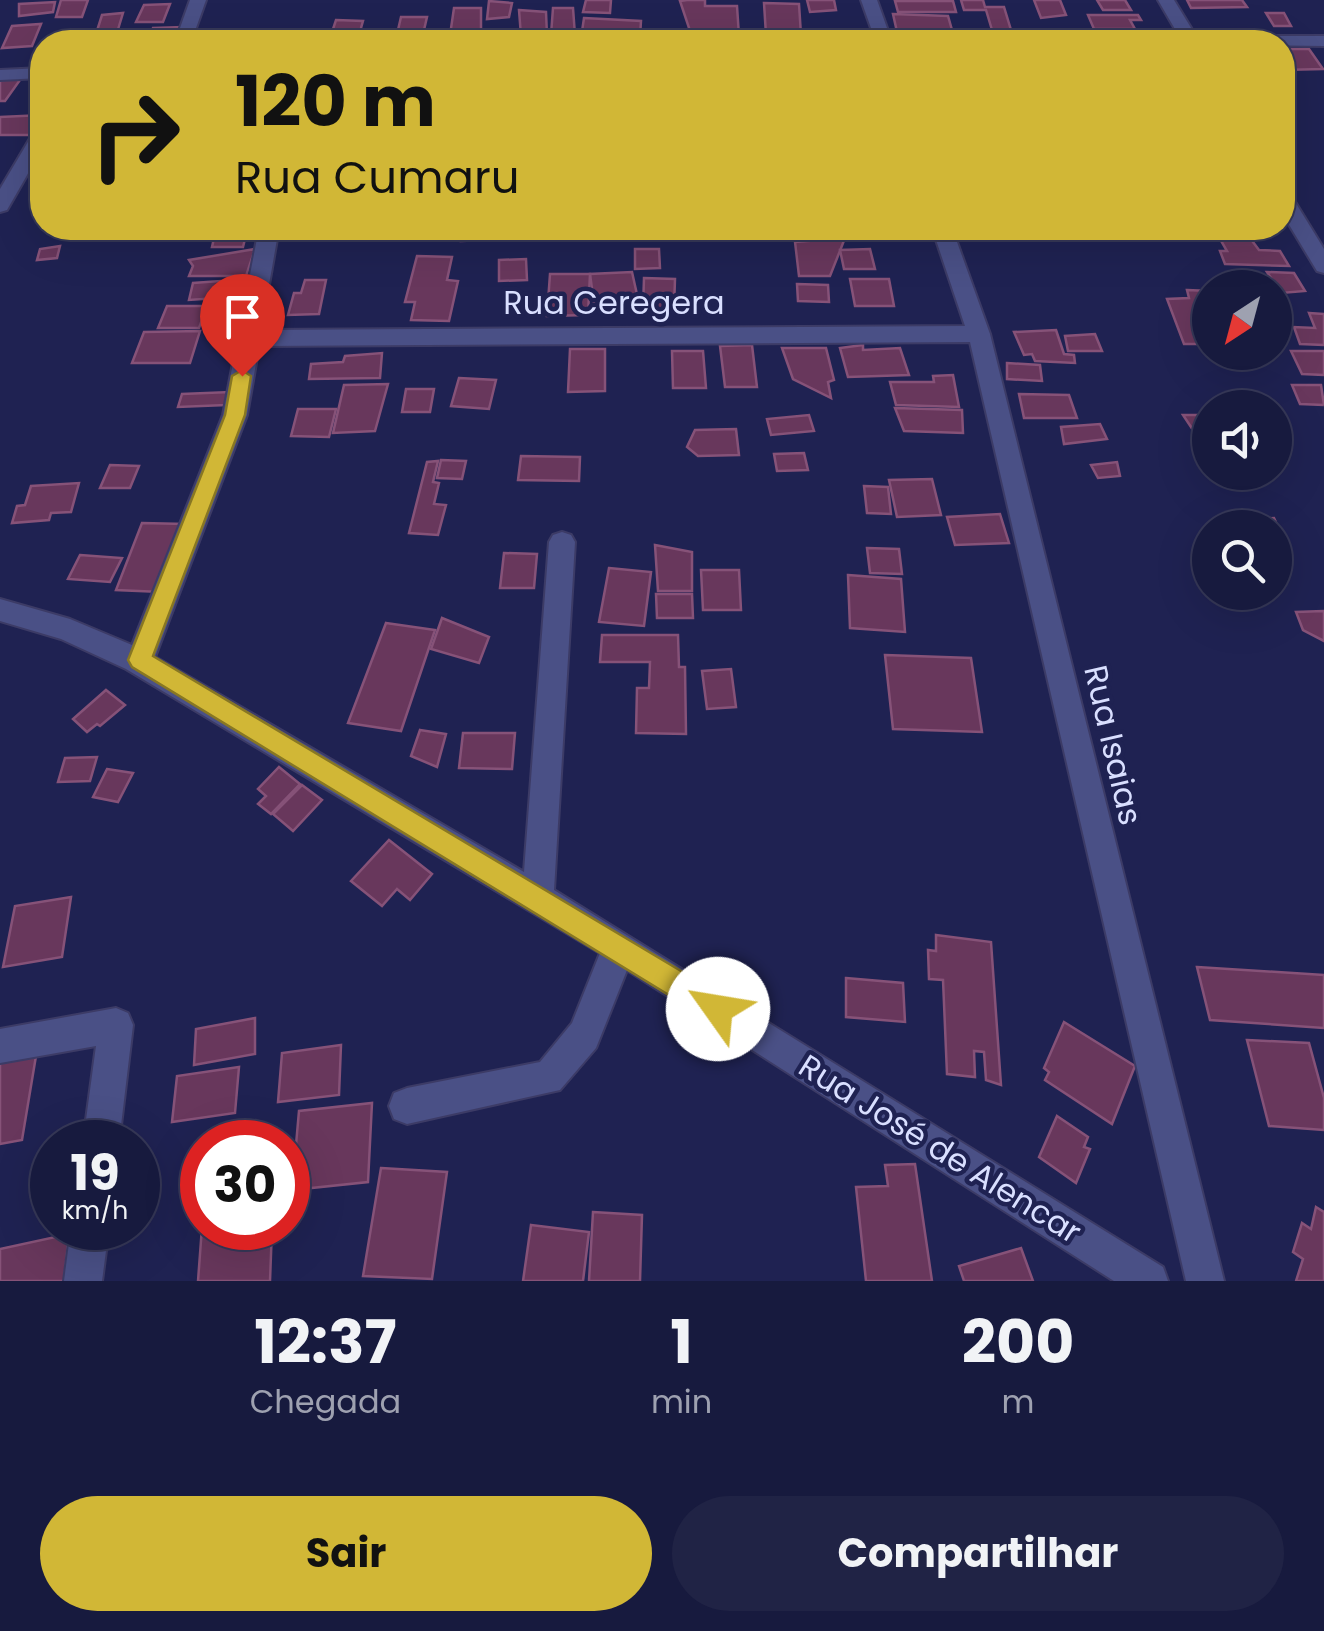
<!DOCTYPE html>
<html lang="pt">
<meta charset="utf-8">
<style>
:root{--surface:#171a3e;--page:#202345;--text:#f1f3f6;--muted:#9ea1b0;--line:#363858;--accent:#d1b736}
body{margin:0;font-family:Poppins,sans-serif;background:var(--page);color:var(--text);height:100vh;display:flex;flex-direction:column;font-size:38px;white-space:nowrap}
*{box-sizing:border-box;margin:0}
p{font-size:32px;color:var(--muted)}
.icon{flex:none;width:55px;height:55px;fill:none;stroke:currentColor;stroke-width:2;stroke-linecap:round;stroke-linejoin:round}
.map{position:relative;height:1281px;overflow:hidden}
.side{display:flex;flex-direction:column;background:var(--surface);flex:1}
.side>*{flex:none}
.banner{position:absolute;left:30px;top:30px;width:1265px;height:210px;border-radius:40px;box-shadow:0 10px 40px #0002,0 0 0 2px var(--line);background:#d1b736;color:#111;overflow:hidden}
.needle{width:65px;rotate:216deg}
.controls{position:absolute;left:1192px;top:270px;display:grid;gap:20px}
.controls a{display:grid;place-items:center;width:100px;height:100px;border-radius:50%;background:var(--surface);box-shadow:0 10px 40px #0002,0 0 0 2px var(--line);font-size:50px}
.speed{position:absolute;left:30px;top:1120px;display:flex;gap:20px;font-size:50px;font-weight:700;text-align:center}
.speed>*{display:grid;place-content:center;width:130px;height:130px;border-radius:50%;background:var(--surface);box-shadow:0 10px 40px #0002,0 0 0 2px var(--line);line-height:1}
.speed small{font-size:25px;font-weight:400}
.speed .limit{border:15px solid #d22;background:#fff;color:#111}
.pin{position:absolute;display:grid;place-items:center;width:85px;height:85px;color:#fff;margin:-102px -42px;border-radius:50% 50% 50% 0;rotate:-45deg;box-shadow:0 0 10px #0007}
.pin .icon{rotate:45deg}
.me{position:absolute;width:110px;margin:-55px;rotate:302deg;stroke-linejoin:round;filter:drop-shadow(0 0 8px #0008)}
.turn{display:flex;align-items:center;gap:35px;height:210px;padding:0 40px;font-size:45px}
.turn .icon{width:130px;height:130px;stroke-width:2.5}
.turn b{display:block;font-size:70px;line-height:85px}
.eta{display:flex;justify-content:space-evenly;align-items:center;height:170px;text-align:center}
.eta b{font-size:60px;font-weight:700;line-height:70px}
.action{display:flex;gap:20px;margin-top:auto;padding:20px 40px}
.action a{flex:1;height:115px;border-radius:60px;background:var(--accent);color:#111;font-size:40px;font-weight:700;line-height:115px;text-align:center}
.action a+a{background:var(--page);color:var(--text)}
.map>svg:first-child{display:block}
.building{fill:#68375c;stroke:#865278;stroke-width:2.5}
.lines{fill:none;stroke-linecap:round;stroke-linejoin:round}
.minor-casing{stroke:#3c3b66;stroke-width:4}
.minor{fill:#4a5086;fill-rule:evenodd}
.route{fill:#d1b736;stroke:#887723;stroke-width:2.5}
.labels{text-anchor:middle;stroke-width:9;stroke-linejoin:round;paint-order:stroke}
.street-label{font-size:32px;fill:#d9dfff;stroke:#1f2252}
</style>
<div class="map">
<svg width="1324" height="1281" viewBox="0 0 1324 1281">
<rect width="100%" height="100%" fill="#1f2252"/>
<g class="building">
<path d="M61,0H88L82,17H56Z"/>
<path d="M586,0H611L610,13L583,12Z"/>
<path d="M687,0H705V6H737L739,36H707V31H690L680,1Z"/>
<path d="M807,0H834L836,10L810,12Z"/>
<path d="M961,0H983L985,7H1004L1011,30H992L986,10H964Z"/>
<path d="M1034,0H1060L1066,15L1041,18Z"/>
<path d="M1097,0H1125L1131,10H1103Z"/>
<path d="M1187,0H1242L1247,7L1191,8Z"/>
<path d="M489,1L512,3L509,17L487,19Z"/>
<path d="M895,1H953L956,12H898Z"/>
<path d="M55,2L53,12L19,16V4Z"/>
<path d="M764,3L799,4L801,35H766Z"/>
<path d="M170,4L163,22H136L144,5Z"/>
<path d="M454,8H481V42H449Z"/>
<path d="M553,8H573L575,35H551Z"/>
<path d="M519,10L546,12L547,35L521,36Z"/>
<path d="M123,13L116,36L96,34L102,15Z"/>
<path d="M1266,13H1284L1291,26H1274Z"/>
<path d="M893,14L948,16L952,30L897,32Z"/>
<path d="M1088,15H1138L1141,20H1130L1135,29H1094Z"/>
<path d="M401,17H427L424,30H398Z"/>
<path d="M584,18L641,21L640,37L581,38Z"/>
<path d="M336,20L363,21L359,35H331Z"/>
<path d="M41,24L32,46L2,48L12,26Z"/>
<path d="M182,27L177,42H148L153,28Z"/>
<path d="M1282,49H1309L1323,69L1282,70Z"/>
<path d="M0,79L20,80L5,101H0Z"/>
<path d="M42,115L38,135H0V117Z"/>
<path d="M305,228H334L330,239L301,238Z"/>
<path d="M347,228H375L371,240H342Z"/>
<path d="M463,228H490L489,240L461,241Z"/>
<path d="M844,228H872L876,238H845Z"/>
<path d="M1224,228H1269L1273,233L1229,237Z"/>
<path d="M247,231L243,247H212L215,234Z"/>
<path d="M845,238L830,276H799L795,242Z"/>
<path d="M1250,238L1259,250L1280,251L1289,266L1225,264L1220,251H1227L1220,239Z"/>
<path d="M60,246L57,258L37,260L40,249Z"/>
<path d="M255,249L246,276H189L193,266L189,260Z"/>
<path d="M635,249H659L660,268L635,269Z"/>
<path d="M870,249L875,269H844L840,250Z"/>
<path d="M417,256L452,257L447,280L458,281L449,321L411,320L415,302H405Z"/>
<path d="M526,259L527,280L499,281V260Z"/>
<path d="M632,272L640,308L595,311L590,274Z"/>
<path d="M1267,272L1294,273L1305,291L1281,293Z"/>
<path d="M550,274H590L588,315L547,316Z"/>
<path d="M644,278L675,279L674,309H643Z"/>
<path d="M850,279H889L894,306H855Z"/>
<path d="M305,280H326L319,314L288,315L294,293H301Z"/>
<path d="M220,281L217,298L189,300L193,283Z"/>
<path d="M797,284L828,285L829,302L798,301Z"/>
<path d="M1187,290L1210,291V344H1184L1167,299L1189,298Z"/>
<path d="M167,306H207L199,328H158Z"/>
<path d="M1309,313L1324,314V345L1300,344L1294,327L1315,328Z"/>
<path d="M1056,330L1064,354L1074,355L1075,363L1035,361L1032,354L1024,355L1014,332Z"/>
<path d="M200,331L190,363H132L144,332Z"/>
<path d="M1095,334L1102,351H1068L1065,336Z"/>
<path d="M752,345L757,387H725L720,346Z"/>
<path d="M863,345V350L900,348L909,375L848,377L840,348Z"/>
<path d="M782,348H826L834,380L828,382L831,398L793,379Z"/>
<path d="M570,349H605V391L568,392Z"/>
<path d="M672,351H703L706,388H673Z"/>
<path d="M1291,351H1324V375L1302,374Z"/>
<path d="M382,353L380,378L309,379L311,364L343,362L345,356Z"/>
<path d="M1007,363L1040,365L1042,381L1007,379Z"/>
<path d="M953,375L959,407L896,405L890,382H934L933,376Z"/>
<path d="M459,378L496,380L489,409L451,406Z"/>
<path d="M388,384L375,431L333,433L344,385Z"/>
<path d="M1292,385H1321L1324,405L1300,404Z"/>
<path d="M406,389H434L430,412H402Z"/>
<path d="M230,392L226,405L178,407L182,394Z"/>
<path d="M1019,394L1069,395L1077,418H1024Z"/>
<path d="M895,408L962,410L963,433L904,431Z"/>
<path d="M298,409H336L329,437L291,436Z"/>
<path d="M809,415L814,431L771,435L767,419Z"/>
<path d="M1183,415H1210V433L1197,436Z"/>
<path d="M1100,424L1107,439L1064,444L1061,427Z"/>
<path d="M736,429L739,455L698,456L687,447L695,430Z"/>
<path d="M804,453L808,470L777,471L774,454Z"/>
<path d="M521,456L580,457L579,481L518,480Z"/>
<path d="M441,460L466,461L462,479L437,478Z"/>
<path d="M438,461L433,482L439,483L434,504L446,505L438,535L409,533L427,462Z"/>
<path d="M1117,462L1120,476L1098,478L1091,465Z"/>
<path d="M110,465L139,466L130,488H100Z"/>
<path d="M932,479L941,515L897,517L889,480Z"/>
<path d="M79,483L71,512L51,513L49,520L12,523L17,506L25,505L31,486Z"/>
<path d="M864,486L888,487L891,514L867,513Z"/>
<path d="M1000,514L1009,543L955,545L947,517Z"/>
<path d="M1274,518L1288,548H1275V528H1216L1213,521Z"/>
<path d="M142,523L185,524L161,592L116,590Z"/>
<path d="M655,545L692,552V591H658Z"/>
<path d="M867,548L899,549L902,574L870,573Z"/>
<path d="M504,553L537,554L534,588H500Z"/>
<path d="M80,555L122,558L110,582L68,579Z"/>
<path d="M609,568L651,572L644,626L599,622Z"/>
<path d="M701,570H739L741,610H703Z"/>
<path d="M848,575L901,579L905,632L850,628Z"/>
<path d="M656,594H692L693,618H657Z"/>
<path d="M1324,611V641L1303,630L1296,612Z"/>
<path d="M442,618L489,637L479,663L431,649Z"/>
<path d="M386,623L435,630L401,731L348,723Z"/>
<path d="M602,635H678L679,667H685L686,734L636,733L637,688H649L650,662H600Z"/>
<path d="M885,655L971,658L982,732L893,729Z"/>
<path d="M731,669L736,707L707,709L702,671Z"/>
<path d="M106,690L125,705L100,726L97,724L87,732L73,719Z"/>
<path d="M420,730L446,734L437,767L411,756Z"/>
<path d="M463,733H515L512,769L459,768Z"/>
<path d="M97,757L90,781L58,782L65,758Z"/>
<path d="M279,767L300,784L271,814L258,804L266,796L258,789Z"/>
<path d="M107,769L133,773L118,802L93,797Z"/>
<path d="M302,785L322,800L293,831L273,814Z"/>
<path d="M389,840L432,874L410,900L397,889L382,906L351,881Z"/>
<path d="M71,897L62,957L3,967L15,906Z"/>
<path d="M936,935L991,942L1001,1085L986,1080L984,1052L974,1051L975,1077L947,1074L943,980L929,979L928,950L936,951Z"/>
<path d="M1197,967L1324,975V1028L1210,1020Z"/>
<path d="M846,978L903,983L905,1022L846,1017Z"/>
<path d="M255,1018V1054L194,1065L196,1029Z"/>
<path d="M1064,1022L1135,1066L1112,1124L1045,1080L1049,1072L1044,1068Z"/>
<path d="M1247,1040L1309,1043L1324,1098V1130L1269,1126Z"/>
<path d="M341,1045L339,1095L278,1102L282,1053Z"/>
<path d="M36,1056L22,1140L0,1144V1061Z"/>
<path d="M239,1067L235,1113L172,1122L177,1076Z"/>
<path d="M372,1103L368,1182L292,1190L299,1111Z"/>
<path d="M1057,1116L1088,1137L1084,1147L1090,1149L1076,1183L1039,1157Z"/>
<path d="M915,1164L932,1281H866L856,1187L888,1186L885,1165Z"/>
<path d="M381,1168L447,1172L432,1279L363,1276Z"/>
<path d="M1316,1207L1324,1212V1281H1296L1303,1259L1293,1252L1302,1223L1311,1229Z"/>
<path d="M593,1212L642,1215L640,1281H589Z"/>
<path d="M531,1225L589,1232L583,1281H523Z"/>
<path d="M202,1227L272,1228L270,1281H198Z"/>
<path d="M69,1234L64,1281H0V1249Z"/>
<path d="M1021,1248L1033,1281H964L959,1266Z"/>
</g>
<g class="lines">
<defs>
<g id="minor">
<path d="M190,0H206L191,42H175Z"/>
<path d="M861,0H877L892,42H876Z"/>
<path d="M1158,0H1174L1196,36H1324V46L1045,42L1053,37L1179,36Z"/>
<path d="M42,68V78L0,80V70Z"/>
<path d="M42,128V149L7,210L0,212V189L35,130Z"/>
<path d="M1282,190L1289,192L1324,249V273L1317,271L1282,213Z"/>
<path d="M259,228H279L261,330L965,326L932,228H952L990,334L1224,1281H1186L970,342L259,346L247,415L155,657L524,872L549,542L553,535L562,532L571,535L575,542L554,890L1163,1267L1168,1281H1114L627,970L596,1048L560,1090L407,1124L394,1119L389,1106L394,1093L407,1088L540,1062L572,1023L600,953L126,669L61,639L0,621V599L70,619L132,645L223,415Z"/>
<path d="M116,1008L128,1013L133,1025L119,1142H83L96,1046L0,1063V1029Z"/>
<path d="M71,1228H109L102,1281H64Z"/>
</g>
</defs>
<use href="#minor" class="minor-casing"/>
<use href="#minor" class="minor"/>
</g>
<path class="route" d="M242,370L251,376L245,415L153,656L728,999L732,1009L728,1019L718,1023L708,1019L132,667L128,660L225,415L232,376Z"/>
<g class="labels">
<g class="street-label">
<text x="614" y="314">Rua Ceregera</text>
<text transform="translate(1113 745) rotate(77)" y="11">Rua Isaias</text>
<text transform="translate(940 1149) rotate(32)" y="11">Rua José de Alencar</text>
</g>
</g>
</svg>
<div class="controls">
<a><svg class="needle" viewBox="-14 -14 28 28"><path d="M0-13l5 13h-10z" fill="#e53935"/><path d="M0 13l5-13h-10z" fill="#9ea1b0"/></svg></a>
<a><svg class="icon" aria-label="sound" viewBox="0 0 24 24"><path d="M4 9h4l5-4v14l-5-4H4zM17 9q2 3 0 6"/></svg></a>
<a><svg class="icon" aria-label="search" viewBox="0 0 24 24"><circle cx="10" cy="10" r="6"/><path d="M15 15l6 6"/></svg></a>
</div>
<div class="speed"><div>19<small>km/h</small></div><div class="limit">30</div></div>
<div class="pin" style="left:242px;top:376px;background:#d93025"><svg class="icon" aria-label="arrive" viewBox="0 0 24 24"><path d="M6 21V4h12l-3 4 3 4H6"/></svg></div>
<svg class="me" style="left:718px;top:1009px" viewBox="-20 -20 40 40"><circle r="19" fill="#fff"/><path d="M0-13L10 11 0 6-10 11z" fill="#d1b736"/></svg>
<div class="banner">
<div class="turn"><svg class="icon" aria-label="right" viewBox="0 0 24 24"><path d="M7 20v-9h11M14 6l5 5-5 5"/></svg><div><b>120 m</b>Rua Cumaru</div></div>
</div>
</div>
<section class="side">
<div class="eta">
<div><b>12:37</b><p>Chegada</p></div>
<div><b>1</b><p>min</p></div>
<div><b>200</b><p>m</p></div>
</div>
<div class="action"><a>Sair</a><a>Compartilhar</a></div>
</section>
